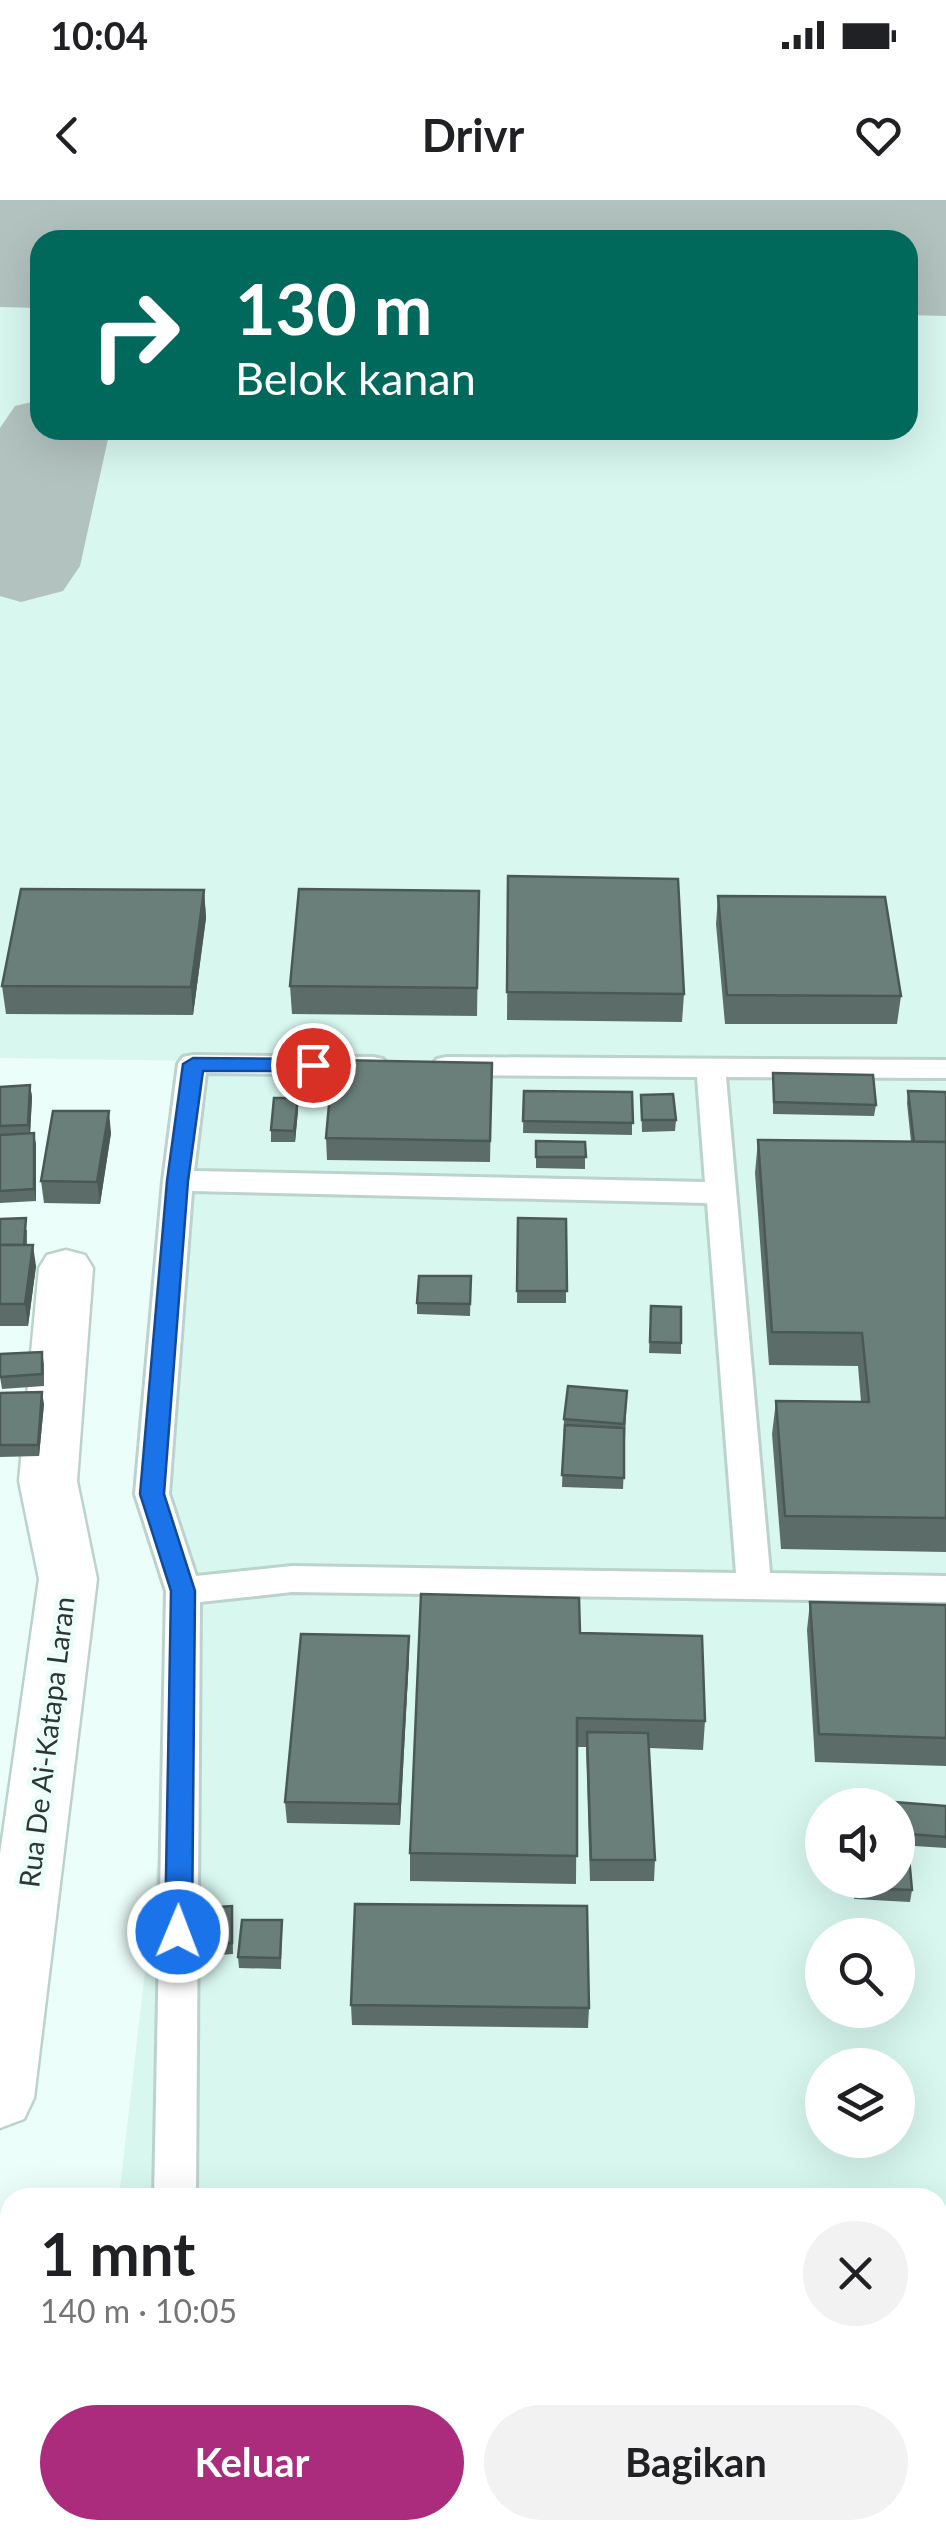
<!DOCTYPE html>
<html lang="id">
<meta charset="utf-8">
<style>
:root{--surface:#fff;--page:#f2f2f2;--text:#202124;--muted:#757577;--accent:#ab2c7c}
body{margin:0;font-family:Lato,sans-serif;background:var(--page);color:var(--text);height:100vh;display:flex;flex-direction:column;font-size:38px;white-space:nowrap}
*{box-sizing:border-box;margin:0}
p{font-size:32px;color:var(--muted)}
.icon{flex:none;width:55px;height:55px;fill:none;stroke:currentColor;stroke-width:2;stroke-linecap:round;stroke-linejoin:round}
.map{position:relative;flex:1;overflow:hidden}
.panel{position:absolute;left:0px;top:1988px;width:948px;height:352px;display:flex;flex-direction:column;background:var(--surface);border-radius:30px 30px 0 0;box-shadow:0 10px 40px #0002}
.panel>*{flex:none}
.top-card{position:absolute;left:30px;top:30px;width:888px;height:210px;border-radius:30px;box-shadow:0 10px 40px #0002;background:#00695c;color:#fff;overflow:hidden}
.controls{position:absolute;left:805px;top:1588px;display:grid;gap:20px}
.controls a{display:grid;place-items:center;width:110px;height:110px;border-radius:50%;background:var(--surface);box-shadow:0 10px 40px #0002;font-size:50px}
.pin{position:absolute;display:grid;place-items:center;width:85px;height:85px;color:#fff;margin:-42px;border:5px solid #fff;border-radius:50%;box-shadow:0 2px 10px #0007}
.me{position:absolute;width:110px;margin:-55px;rotate:1deg;stroke-linejoin:round;filter:drop-shadow(0 0 8px #0008)}
.turn{display:flex;align-items:center;gap:35px;height:210px;padding:0 40px;font-size:45px}
.turn .icon{width:130px;height:130px;stroke-width:2.5}
.turn b{display:block;font-size:70px;line-height:85px}
.round{display:grid;place-items:center;flex:none;width:105px;height:105px;border-radius:52px;background:var(--page)}
.headline{display:flex;align-items:center;justify-content:space-between;height:170px;padding:0 40px}
h1{font-size:60px;font-weight:700;line-height:75px}
.primary-button{display:flex;gap:20px;margin-top:auto;padding:20px 40px}
.primary-button a{flex:1;height:115px;border-radius:60px;background:var(--accent);color:#fff;font-size:40px;font-weight:700;line-height:115px;text-align:center}
.primary-button a+a{background:var(--page);color:var(--text)}
.status{display:flex;justify-content:space-between;align-items:center;height:70px;padding:0 50px;background:var(--surface);direction:ltr}
.status svg{height:28px;fill:currentColor}
header{display:flex;justify-content:space-between;align-items:center;height:130px;padding:0 40px;background:var(--surface);font-size:45px;font-weight:700}
.map>svg:first-child{display:block}
.built{fill:#d7f7ef;fill-rule:evenodd}
.lines{fill:none;stroke-linecap:round;stroke-linejoin:round}
.taxiway{fill:#b2c2be;fill-rule:evenodd}
.runway{fill:#b2c2be;fill-rule:evenodd}
.service-casing{stroke:#bcd2cd;stroke-width:6}
.minor-casing{stroke:#bcd2cd;stroke-width:5}
.service{fill:#fff;fill-rule:evenodd}
.minor{fill:#fff;fill-rule:evenodd}
.wall{fill:#5c6d69}
.shaded-wall{fill:#4b5955}
.building{fill:#6b7f7a;stroke:#4b5955;stroke-width:2.5}
.route{fill:#1a73e8;stroke:#114b97;stroke-width:2.5}
.labels{text-anchor:middle;stroke-width:10;stroke-linejoin:round;paint-order:stroke}
.street-label{font-size:28px;fill:#2d3634;stroke:#ecfefa}
</style>
<div class="status"><b>10:04</b><svg viewBox="0 0 49 12"><path d="M0 12V9h3v3zM5 12V6h3v6zM10 12V3h3v9zM15 12V0h3v12zM26 1h20v11H26zM47 4h2v5h-2z"/></svg></div>
<header><svg class="icon" aria-label="back" viewBox="0 0 24 24"><path d="M15 5l-7 7 7 7"/></svg>Drivr<svg class="icon" aria-label="heart" viewBox="0 0 24 24"><path d="M12 20l-8-8c-3-5 5-10 8-4 3-6 11-1 8 4z"/></svg></header>
<div class="map">
<svg width="946" height="2338" viewBox="0 0 946 2338">
<rect width="100%" height="100%" fill="#ecfefa"/>
<path class="built" d="M0,0H946V2109H938V1998L119,1997L184,1432L150,1308L198,861L0,858ZM40,40H908V230H40ZM822,1605H898V1680H822ZM822,1735H898V1810H822ZM822,1865H898V1940H822Z"/>
<g class="lines">
<path class="taxiway" d="M40,200V230H110L80,366L63,391L21,402L0,396V228L15,206Z"/>
<path class="runway" d="M0,0H946V116L908,115V40H40V108L0,107Z"/>
<defs>
<g id="service">
<path d="M193,855L373,857L383,859L388,866L383,873L373,875L206,873L194,971L705,982L697,877L447,875L437,873L432,866L437,859L447,857L946,860V878L726,877L770,1373L946,1376V1402L292,1392L200,1402L196,1998H154L166,1391L135,1294L163,981L178,864L183,857ZM192,991L707,1003L736,1373L292,1366L196,1376L169,1294Z"/>
<rect x="151" y="2330" width="46" height="8"/>
</g>
<path id="minor" d="M66,1050L85,1055L93,1068L77,1281L97,1379L34,1898L24,1919L0,1928V1654L39,1379L19,1281L39,1068L47,1055Z"/>
</defs>
<use href="#service" class="service-casing"/>
<use href="#minor" class="minor-casing"/>
<use href="#service" class="service"/>
<use href="#minor" class="minor"/>
</g>
<g class="wall">
<path d="M508,676L684,794L682,822L507,820Z"/>
<path d="M204,690L206,718L193,815L6,814L2,786Z"/>
<path d="M479,691L477,816L292,814L290,786Z"/>
<path d="M718,696L901,796L897,824H725L716,724Z"/>
<path d="M492,863L490,962L327,960L326,938Z"/>
<path d="M773,873L876,905L874,916L773,914Z"/>
<path d="M30,885L32,897L30,933L36,944V1001L0,1003V887Z"/>
<path d="M524,891L632,892V935L523,933Z"/>
<path d="M908,891L946,892V1352L781,1349L772,1234L776,1201L861,1202L858,1166L769,1165L755,973L758,940L911,942L907,903Z"/>
<path d="M641,895L676,920L675,931L642,932Z"/>
<path d="M298,910L295,942H271V930Z"/>
<path d="M111,933L100,1004L44,1003L41,981Z"/>
<path d="M536,941L585,942V969L536,968Z"/>
<path d="M518,1018L566,1019V1103H517Z"/>
<path d="M0,1019L27,1030V1045L36,1066L28,1126H0Z"/>
<path d="M471,1076L470,1116L417,1114V1103Z"/>
<path d="M651,1106L681,1143V1154L649,1153Z"/>
<path d="M42,1152L44,1164V1186L2,1189L0,1177Z"/>
<path d="M627,1191L623,1289L562,1287L564,1219Z"/>
<path d="M0,1193L44,1204L39,1256L0,1257Z"/>
<path d="M810,1402L946,1405V1566L815,1562L807,1430Z"/>
<path d="M580,1433L705,1521L703,1550L649,1548L655,1660L654,1681H590L586,1547H577L576,1684L410,1681V1653Z"/>
<path d="M409,1436V1457L400,1625L287,1623L285,1602Z"/>
<path d="M898,1605L946,1606V1648L898,1645Z"/>
<path d="M853,1680H898L912,1690L910,1702L854,1699Z"/>
<path d="M232,1706L233,1754L191,1757L190,1746Z"/>
<path d="M282,1720L281,1769L239,1768L238,1757Z"/>
<path d="M351,1805L589,1808L588,1828L352,1825Z"/>
</g>
<g class="shaded-wall">
<path d="M204,690L206,718L193,815L191,787Z"/>
<path d="M30,885L32,897L30,937L28,925Z"/>
<path d="M298,898V910L295,942L294,931Z"/>
<path d="M109,911L111,933L100,1004L97,982Z"/>
<path d="M34,933L36,944V1001L34,989Z"/>
<path d="M33,1045L36,1066L28,1126L25,1104Z"/>
<path d="M42,1192L44,1204L39,1256L38,1245Z"/>
<path d="M409,1436V1457L400,1625L399,1604Z"/>
</g>
<g class="building">
<path d="M508,676L678,679L684,794L507,792Z"/>
<path d="M21,689L204,690L191,787L2,786Z"/>
<path d="M299,689L479,691L477,788L290,786Z"/>
<path d="M718,696L885,697L901,796L727,795Z"/>
<path d="M333,860L492,863L490,941L326,938Z"/>
<path d="M773,873L873,875L876,905L774,902Z"/>
<path d="M30,885L28,925L0,926V887Z"/>
<path d="M524,891L632,892L633,923L523,921Z"/>
<path d="M908,891L946,892V942H914Z"/>
<path d="M673,894L676,920H642L641,895Z"/>
<path d="M274,898H298L294,931L271,930Z"/>
<path d="M53,911H109L97,982L41,981Z"/>
<path d="M34,933V989L0,991V935Z"/>
<path d="M758,940L946,942V1318L785,1316L776,1201L869,1202L862,1133L772,1132Z"/>
<path d="M536,941L585,942L586,957H536Z"/>
<path d="M26,1018L24,1045H0V1019Z"/>
<path d="M518,1018L566,1019L567,1091H517Z"/>
<path d="M0,1045H33L25,1104H0Z"/>
<path d="M419,1076H471L470,1104L417,1103Z"/>
<path d="M651,1106L681,1107V1143L650,1142Z"/>
<path d="M42,1152V1174L0,1177V1154Z"/>
<path d="M568,1186L627,1191L624,1224L564,1219Z"/>
<path d="M42,1192L38,1245H0V1193Z"/>
<path d="M565,1225L624,1228V1278L562,1275Z"/>
<path d="M421,1394L579,1398L580,1433L702,1436L705,1521L577,1518V1656L410,1653Z"/>
<path d="M810,1402L946,1405V1538L819,1534Z"/>
<path d="M301,1434L409,1436L399,1604L285,1602Z"/>
<path d="M587,1532L648,1533L655,1660H591Z"/>
<path d="M894,1602L946,1606V1637L898,1633V1605H894Z"/>
<path d="M898,1646H908L912,1690L856,1688V1680H898Z"/>
<path d="M355,1704L587,1706L589,1808L351,1805Z"/>
<path d="M232,1706V1743L190,1746L189,1709Z"/>
<path d="M242,1720H282L280,1758L238,1757Z"/>
</g>
<path class="route" d="M193,858L313,859L323,865L313,871H203L188,981L164,1294L195,1391L192,1732L188,1740L178,1743L169,1740L165,1732L171,1391L140,1294L167,981L183,864Z"/>
<g class="labels">
<g class="street-label">
<text transform="translate(47 1542) rotate(-83)" y="10">Rua De Ai-Katapa Laran</text>
</g>
</g>
</svg>
<div class="controls">
<a><svg class="icon" aria-label="sound" viewBox="0 0 24 24"><path d="M4 9h4l5-4v14l-5-4H4zM17 9q2 3 0 6"/></svg></a>
<a><svg class="icon" aria-label="search" viewBox="0 0 24 24"><circle cx="10" cy="10" r="6"/><path d="M15 15l6 6"/></svg></a>
<a><svg class="icon" aria-label="layers" viewBox="0 0 24 24"><path d="M12 4l9 5-9 5-9-5zM3 14l9 5 9-5"/></svg></a>
</div>
<div class="pin" style="left:313px;top:865px;background:#d93025"><svg class="icon" aria-label="arrive" viewBox="0 0 24 24"><path d="M6 21V4h12l-3 4 3 4H6"/></svg></div>
<svg class="me" style="left:178px;top:1732px" viewBox="-20 -20 40 40"><circle r="17" fill="#1a73e8" stroke="#fff" stroke-width="3"/><path d="M0-11L8 9 0 5-8 9z" fill="#fff"/></svg>
<div class="top-card">
<div class="turn"><svg class="icon" aria-label="right" viewBox="0 0 24 24"><path d="M7 20v-9h11M14 6l5 5-5 5"/></svg><div><b>130 m</b>Belok kanan</div></div>
</div>
<section class="panel">
<div class="headline"><div><h1>1 mnt</h1><p>140 m · 10:05</p></div><a class="round"><svg class="icon" aria-label="close" viewBox="0 0 24 24"><path d="M6 6l12 12M18 6L6 18"/></svg></a></div>
<div class="primary-button"><a>Keluar</a><a>Bagikan</a></div>
</section>
</div>
